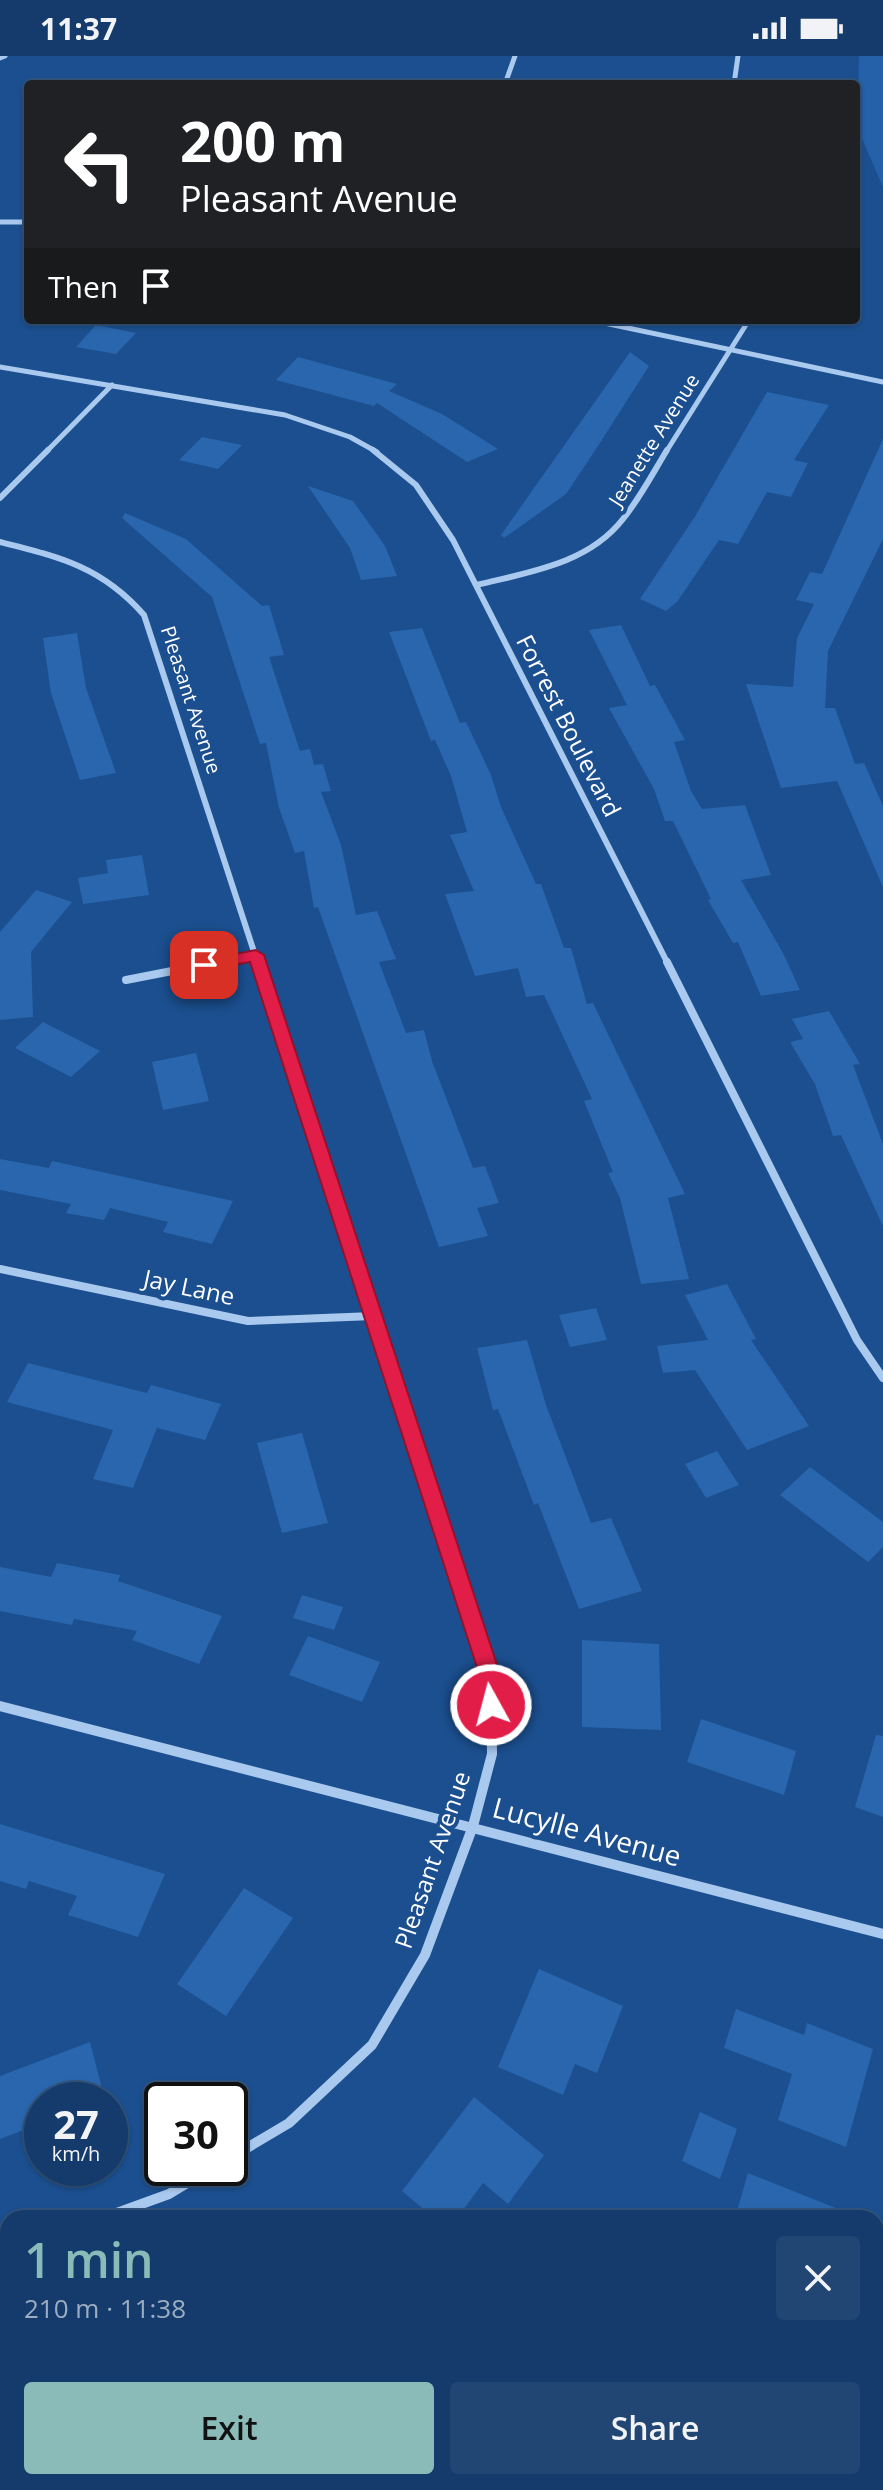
<!DOCTYPE html>
<meta charset="utf-8">
<style>
:root{--surface:#143b6b;--page:#214673;--text:#f1f3f6;--muted:#9dadc1;--line:#33557e;--accent:#8bbbb9}
body{margin:0;font-family:"Open Sans",sans-serif;background:var(--page);color:var(--text);height:100vh;display:flex;flex-direction:column;font-size:30px;white-space:nowrap}
*{box-sizing:border-box;margin:0}
p{font-size:26px;color:var(--muted)}
.icon{flex:none;width:44px;height:44px;fill:none;stroke:currentColor;stroke-width:2;stroke-linecap:round;stroke-linejoin:round}
.map{position:relative;flex:1;overflow:hidden}
.drawer{position:absolute;left:0px;top:2154px;width:884px;height:280px;display:flex;flex-direction:column;background:var(--surface);border-radius:24px 24px 0 0;box-shadow:0 2px 6px #0004,0 0 0 2px var(--line)}
.drawer>*{flex:none}
.banner{position:absolute;left:24px;top:24px;width:836px;height:244px;border-radius:8px;box-shadow:0 2px 6px #0004,0 0 0 2px var(--line);background:#202124;color:#fff;overflow:hidden}
.speed{position:absolute;left:24px;top:2026px;display:flex;gap:16px;font-size:40px;font-weight:700;text-align:center}
.speed>*{display:grid;place-content:center;width:104px;height:104px;border-radius:50%;background:var(--surface);box-shadow:0 2px 6px #0004,0 0 0 2px var(--line);line-height:1}
.speed small{font-size:20px;font-weight:400}
.speed .limit{border:4px solid #111;border-radius:12px;background:#fff;color:#111}
.pin{position:absolute;display:grid;place-items:center;width:68px;height:68px;color:#fff;margin:-34px;border-radius:16px;box-shadow:0 4px 12px #0006}
.me{position:absolute;width:88px;margin:-44px;rotate:353deg;stroke-linejoin:round;filter:drop-shadow(0 0 6px #0008)}
.turn{display:flex;align-items:center;gap:28px;height:168px;padding:0 24px;font-size:36px}
.turn .icon{width:104px;height:104px;stroke-width:2.5}
.turn b{display:block;font-size:56px;line-height:68px}
.then{display:flex;align-items:center;height:76px;padding:0 24px;background:#0003;gap:16px;font-size:30px}
.round{display:grid;place-items:center;flex:none;width:84px;height:84px;border-radius:8px;background:var(--page)}
.headline{display:flex;align-items:center;justify-content:space-between;height:136px;padding:0 24px}
h1{font-size:48px;font-weight:600;line-height:60px;color:var(--accent)}
.button{display:flex;gap:16px;margin-top:auto;padding:16px 24px}
.button a{flex:1;height:92px;border-radius:8px;background:var(--accent);color:#111;font-size:32px;font-weight:600;line-height:92px;text-align:center}
.button a+a{background:var(--page);color:var(--text)}
.status{display:flex;justify-content:space-between;align-items:center;height:56px;padding:0 40px;background:var(--surface);direction:ltr}
.status svg{height:22px;fill:currentColor}
.map>svg:first-child{display:block}
.green{fill:#2461a8}
.building{fill:#2a66ad}
.lines{fill:none;stroke-linecap:round;stroke-linejoin:round}
.street-far3{stroke:#a9c9ee;stroke-width:5}
.street-far2{stroke:#a9c9ee;stroke-width:6}
.street-far1{stroke:#a9c9ee;stroke-width:8}
.street{stroke:#a9c9ee;stroke-width:10}
.route{fill:#e11d48;stroke:#92132f;stroke-width:2}
.labels{text-anchor:middle;stroke-width:8;stroke-linejoin:round;paint-order:stroke}
.far-street-label{font-size:20px;fill:#fff;stroke:#1b4f8f}
.street-label{font-size:24px;fill:#fff;stroke:#1b4f8f}
.near-street-label{font-size:28px;fill:#fff;stroke:#1b4f8f}
</style>
<div class="status"><b>11:37</b><svg viewBox="0 0 49 12"><path d="M0 12V9h3v3zM5 12V6h3v6zM10 12V3h3v9zM15 12V0h3v12zM26 1h20v11H26zM47 4h2v5h-2z"/></svg></div>
<div class="map">
<svg width="883" height="2434" viewBox="0 0 883 2434">
<rect width="100%" height="100%" fill="#1b4f8f"/>
<path class="green" d="M859,0H883V131L857,71Z"/>
<g class="building">
<path d="M96,269L136,277L116,298L76,291Z"/>
<path d="M630,296L649,310L598,390L566,438L504,482L501,479Z"/>
<path d="M298,301L397,328L389,335L442,358L498,393L467,406L377,347L374,350L276,324Z"/>
<path d="M767,336L829,349L794,404L808,407L791,441L767,436L738,488L719,484L677,546L666,555L640,543L694,462Z"/>
<path d="M202,381L242,389L218,413L179,404Z"/>
<path d="M883,383V483L828,595L825,652H835L855,708L864,707L883,750V831L837,725L781,732L746,628L793,631L797,582L814,548L796,544L810,516L822,518Z"/>
<path d="M308,430L353,445L385,490L397,520L361,524L350,492Z"/>
<path d="M125,457L186,483L262,550L269,549L284,599L269,601L300,695L310,693L314,709L323,708L331,735L321,736L341,789L356,859L377,855L396,903L379,906L406,977L424,974L432,1005L473,1112L485,1110L499,1147L477,1152L488,1180L439,1191L318,851L314,852L304,795L295,797L279,752L266,687L260,688L212,541L122,462Z"/>
<path d="M621,569L650,630L655,629L685,684L674,686L691,735L702,753L745,749L771,819L741,824L783,897L800,934L761,940L738,886L733,887L708,844L711,843L673,765H665L654,733L609,652L627,649L589,574Z"/>
<path d="M422,572L460,667L466,666L491,719L501,751L536,828H541L564,892H571L587,948L593,947L685,1138L668,1142L689,1223L641,1228L620,1142L608,1117L613,1116L584,1045L592,1043L544,939L526,941L518,912L475,920L445,838L474,835L450,779L467,776L451,720L435,684L431,685L389,576Z"/>
<path d="M77,577L86,632L116,717L80,724L51,637L43,582Z"/>
<path d="M142,799L149,839L83,848L78,822L108,817L106,804Z"/>
<path d="M36,834L72,846L31,896L33,961L0,964V876Z"/>
<path d="M829,955L860,1008L853,1009L883,1088V1170L841,1079L833,1080L815,1028L790,986L803,983L792,963Z"/>
<path d="M43,966L100,995L71,1021L15,992Z"/>
<path d="M196,997L209,1045L163,1054L152,1006Z"/>
<path d="M0,1103L49,1112L52,1105L233,1145L212,1188L163,1176L168,1166L110,1152L104,1164L66,1157L71,1148L0,1134Z"/>
<path d="M727,1228L756,1283L751,1284L809,1370L747,1394L695,1314L663,1317L657,1290L708,1284L685,1239Z"/>
<path d="M596,1252L607,1284L570,1291L559,1259Z"/>
<path d="M527,1284L546,1349L591,1467L611,1462L642,1535L579,1553L538,1447L534,1449L498,1353L493,1354L477,1292Z"/>
<path d="M28,1307L147,1337L151,1329L221,1348L205,1384L157,1372L133,1432L93,1423L113,1374L7,1346Z"/>
<path d="M302,1377L328,1467L282,1477L257,1387Z"/>
<path d="M717,1395L739,1429L706,1442L685,1408Z"/>
<path d="M810,1411L883,1466V1491L868,1506L780,1439Z"/>
<path d="M57,1507L120,1519L118,1525L222,1560L199,1608L132,1584L137,1575L74,1563L72,1569L0,1555V1511L51,1521Z"/>
<path d="M302,1539L343,1551L334,1574L293,1562Z"/>
<path d="M308,1580L380,1606L362,1646L289,1619Z"/>
<path d="M582,1584L659,1588L661,1674L582,1671Z"/>
<path d="M701,1663L796,1695L784,1739L687,1706Z"/>
<path d="M876,1679L883,1680V1761L855,1751Z"/>
<path d="M0,1768L165,1818L138,1881L68,1859L77,1840L29,1825L26,1833L0,1825Z"/>
<path d="M244,1832L293,1862L226,1960L177,1928Z"/>
<path d="M539,1913L623,1950L597,2017L575,2008L563,2039L498,2011Z"/>
<path d="M736,1953L804,1979L807,1967L873,1993L846,2091L778,2064L792,2018L724,1992Z"/>
<path d="M90,1986L105,2044H42V2067L0,2083V2020Z"/>
<path d="M474,2041L544,2099L508,2148L483,2127L457,2162H434L402,2135Z"/>
<path d="M700,2056L737,2073L720,2123L682,2105Z"/>
<path d="M748,2117L858,2161V2162H735Z"/>
</g>
<g class="lines">
<g class="street-far3">
<path d="M0,2L5,0"/>
<path d="M505,28L515,0"/>
<path d="M734,28L738,0"/>
<path d="M0,166H28"/>
<path d="M590,264L883,326"/>
<path d="M0,311L285,359L350,381L377,396"/>
<path d="M46,396L112,329"/>
<path d="M666,396L749,264"/>
</g>
<g class="street-far2">
<path d="M373,394L416,429L453,484L668,908"/>
<path d="M0,442L48,394"/>
<path d="M0,486C60,501 102,511 144,559L258,908"/>
<path d="M477,529C529,516 588,508 623,463C640,442 653,417 667,394"/>
<path d="M208,908L256,899"/>
</g>
<g class="street-far1">
<path d="M257,906L474,1573"/>
<path d="M667,906L857,1284L883,1322"/>
<path d="M126,924L218,906"/>
<path d="M0,1213L248,1265L373,1260"/>
</g>
<g class="street">
<path d="M0,1650L883,1878"/>
<path d="M230,2102L289,2067L372,1989L425,1899L473,1770L492,1698L491,1624L474,1571"/>
<path d="M103,2162L169,2138L212,2112"/>
<path d="M0,2200L8,2197"/>
</g>
</g>
<path class="route" d="M256,894L264,899L502,1624V1649L499,1655L491,1658L484,1655L481,1649V1624L250,906L204,915L196,909L204,904Z"/>
<g class="labels">
<g class="far-street-label">
<text transform="translate(654 384) rotate(-58)" y="7">Jeanette Avenue</text>
<text transform="translate(191 644) rotate(72)" y="7">Pleasant Avenue</text>
</g>
<g class="street-label">
<text transform="translate(568 670) rotate(63)" y="8">Forrest Boulevard</text>
<text transform="translate(189 1232) rotate(12)" y="8">Jay Lane</text>
<text transform="translate(433 1804) rotate(-71)" y="8">Pleasant Avenue</text>
</g>
<g class="near-street-label">
<text transform="translate(587 1776) rotate(15)" y="10">Lucylle Avenue</text>
</g>
</g>
</svg>
<div class="speed"><div>27<small>km/h</small></div><div class="limit">30</div></div>
<div class="pin" style="left:204px;top:909px;background:#d93025"><svg class="icon" aria-label="arrive" viewBox="0 0 24 24"><path d="M6 21V4h12l-3 4 3 4H6"/></svg></div>
<svg class="me" style="left:491px;top:1649px" viewBox="-20 -20 40 40"><circle r="17" fill="#e11d48" stroke="#fff" stroke-width="3"/><path d="M0-11L8 9 0 5-8 9z" fill="#fff"/></svg>
<div class="banner">
<div class="turn"><svg class="icon" aria-label="left" viewBox="0 0 24 24"><path d="M17 20v-9H6M10 6l-5 5 5 5"/></svg><div><b>200 m</b>Pleasant Avenue</div></div>
<div class="then">Then<svg class="icon" aria-label="arrive" viewBox="0 0 24 24"><path d="M6 21V4h12l-3 4 3 4H6"/></svg></div>
</div>
<section class="drawer">
<div class="headline"><div><h1>1 min</h1><p>210 m · 11:38</p></div><a class="round"><svg class="icon" aria-label="close" viewBox="0 0 24 24"><path d="M6 6l12 12M18 6L6 18"/></svg></a></div>
<div class="button"><a>Exit</a><a>Share</a></div>
</section>
</div>
